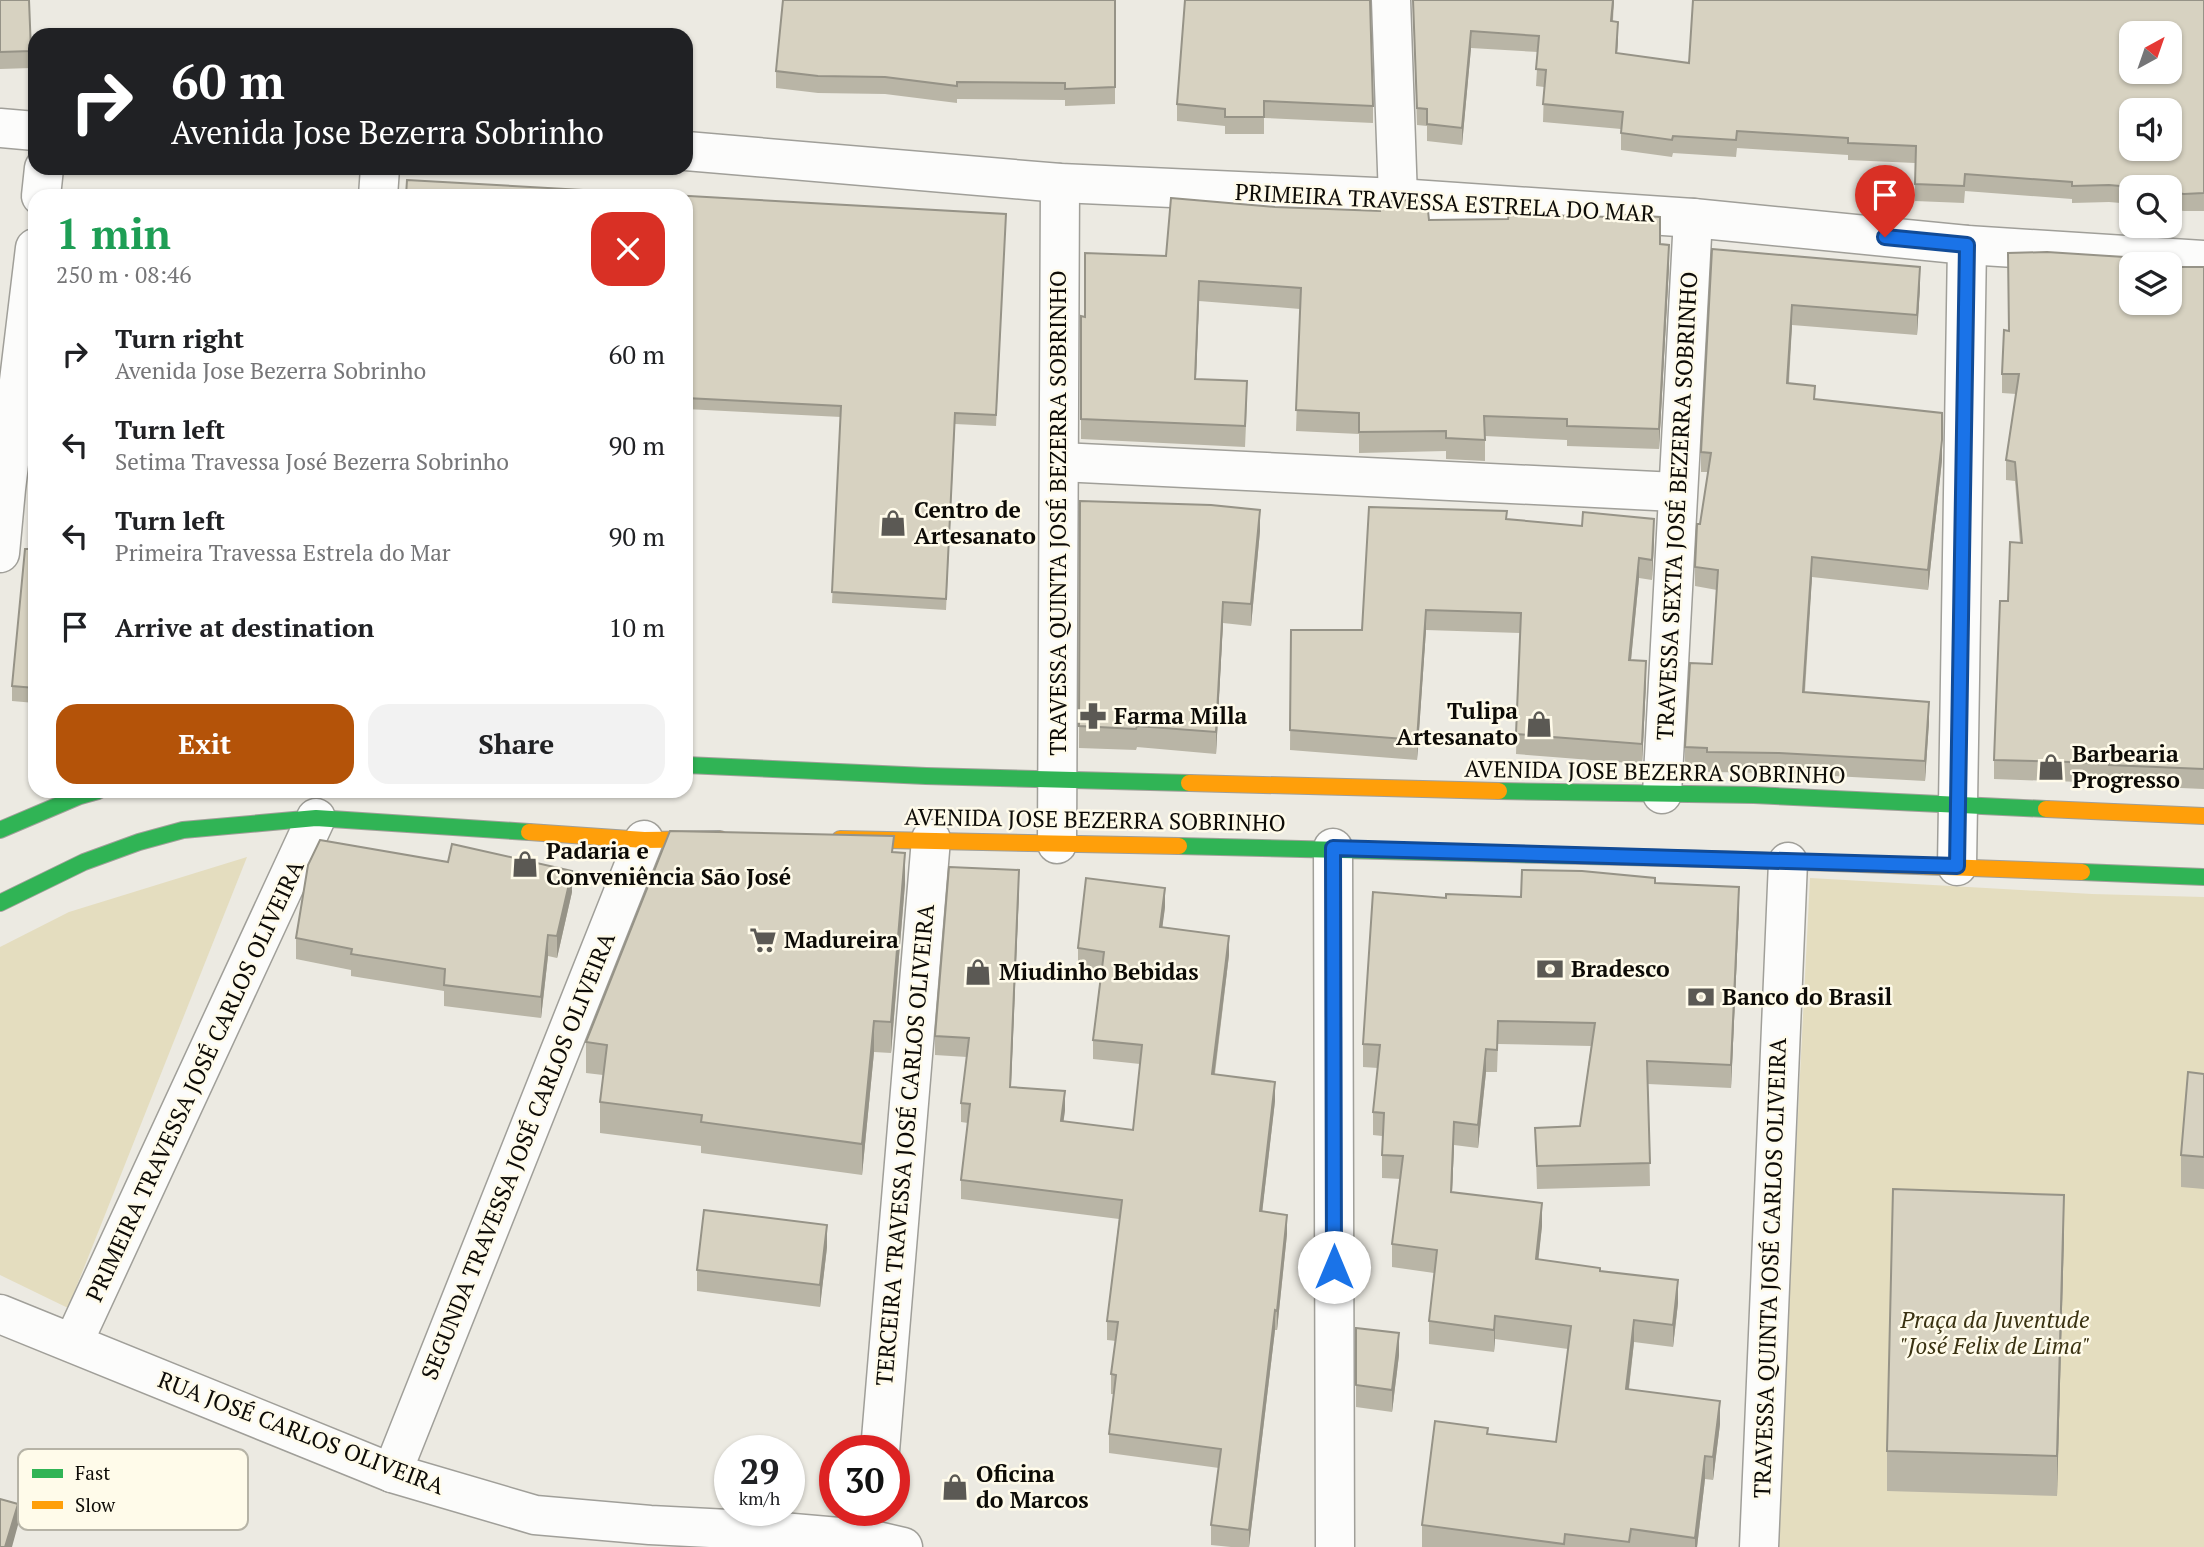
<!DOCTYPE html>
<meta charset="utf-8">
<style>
:root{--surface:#fff;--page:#f2f2f2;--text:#202124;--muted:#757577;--accent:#b45309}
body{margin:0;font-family:"PT Serif",serif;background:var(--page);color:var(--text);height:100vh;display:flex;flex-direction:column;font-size:26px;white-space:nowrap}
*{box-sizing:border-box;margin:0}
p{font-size:23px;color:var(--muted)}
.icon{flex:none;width:38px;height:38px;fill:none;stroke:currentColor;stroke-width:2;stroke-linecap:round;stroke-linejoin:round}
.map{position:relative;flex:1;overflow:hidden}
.sheet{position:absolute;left:28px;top:189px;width:665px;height:609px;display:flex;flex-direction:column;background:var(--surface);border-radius:21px;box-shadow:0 2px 5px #0004}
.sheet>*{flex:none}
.hud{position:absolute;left:28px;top:28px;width:665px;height:147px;border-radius:21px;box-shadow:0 2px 5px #0004;background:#202124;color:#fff;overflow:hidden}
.needle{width:46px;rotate:40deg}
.fabs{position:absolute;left:2119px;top:21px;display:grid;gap:14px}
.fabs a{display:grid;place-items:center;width:63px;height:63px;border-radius:14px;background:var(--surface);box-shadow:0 2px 5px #0004;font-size:35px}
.speed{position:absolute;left:714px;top:1435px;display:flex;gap:14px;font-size:35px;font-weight:700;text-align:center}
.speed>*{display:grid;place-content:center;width:91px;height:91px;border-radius:50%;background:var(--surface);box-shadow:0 2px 5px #0004;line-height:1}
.speed small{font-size:18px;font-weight:400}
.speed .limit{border:10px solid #d22;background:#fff;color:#111}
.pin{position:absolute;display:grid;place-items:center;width:60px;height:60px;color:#fff;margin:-72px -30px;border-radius:50% 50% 50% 0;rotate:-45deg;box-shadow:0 0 7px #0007}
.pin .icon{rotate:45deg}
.me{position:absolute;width:77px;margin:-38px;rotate:0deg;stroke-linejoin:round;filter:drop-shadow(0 0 5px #0008)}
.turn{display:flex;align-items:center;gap:24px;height:147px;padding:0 28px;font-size:32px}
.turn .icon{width:91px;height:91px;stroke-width:2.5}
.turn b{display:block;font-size:49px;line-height:60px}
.round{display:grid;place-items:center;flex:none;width:74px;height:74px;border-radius:21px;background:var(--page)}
.head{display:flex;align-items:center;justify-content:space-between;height:119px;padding:0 28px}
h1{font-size:42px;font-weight:800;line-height:52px;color:#1e9e55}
.cta{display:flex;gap:14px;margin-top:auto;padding:14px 28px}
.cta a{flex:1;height:80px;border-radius:21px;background:var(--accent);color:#fff;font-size:28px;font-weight:800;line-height:80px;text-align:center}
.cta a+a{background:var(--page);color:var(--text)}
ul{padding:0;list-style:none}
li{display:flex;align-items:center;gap:21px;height:91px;padding:0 28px}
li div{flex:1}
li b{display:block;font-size:26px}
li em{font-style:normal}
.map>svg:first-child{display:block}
.green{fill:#e4ddbf}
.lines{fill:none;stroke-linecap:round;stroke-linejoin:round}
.street-casing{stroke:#a09f99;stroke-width:41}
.fast-casing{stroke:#a09f99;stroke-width:18}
.slow-casing{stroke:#a09f99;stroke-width:18}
.street{stroke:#fcfcfb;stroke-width:38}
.fast{stroke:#30b455;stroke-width:16}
.slow{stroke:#ff9f0a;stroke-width:16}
.wall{fill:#b9b5a6}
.shaded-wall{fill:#969387}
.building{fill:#d7d2c1;stroke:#969387;stroke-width:2;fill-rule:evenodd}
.route-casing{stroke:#114b97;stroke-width:18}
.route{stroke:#1a73e8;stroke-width:12}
.labels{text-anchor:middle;stroke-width:5;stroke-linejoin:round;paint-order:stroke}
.street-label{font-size:23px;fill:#0d0b07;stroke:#fffbea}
.poi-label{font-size:23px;font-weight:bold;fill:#0d0b07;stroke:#fffbea;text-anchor:start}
.park-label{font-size:23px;font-style:italic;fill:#3a3212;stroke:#fffbea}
.key{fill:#fffbea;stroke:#b6b3a6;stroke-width:2}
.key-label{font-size:19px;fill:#0d0b07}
</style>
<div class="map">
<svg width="2204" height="1547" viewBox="0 0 2204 1547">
<rect width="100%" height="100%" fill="#eceae2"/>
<g class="green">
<path d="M247,857L68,1308L0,1275V947L69,912Z"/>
<path d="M1810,878L2092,894L2204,897V1547H1776Z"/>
</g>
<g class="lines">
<defs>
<g id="street">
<path d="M1391,0L1398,198"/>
<path d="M0,128L35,131"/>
<path d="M686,151L1060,183L1398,198L1693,218L1967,245L2204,260"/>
<path d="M41,196L44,168"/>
<path d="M378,196L380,168"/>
<path d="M1060,462L1676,492"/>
<path d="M0,553L6,489L35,248"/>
<path d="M1662,794L1693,218"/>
<path d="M1057,844L1060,183"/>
<path d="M1333,848L1335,1547"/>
<path d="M1957,866L1967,245"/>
<path d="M0,1314L392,1473L535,1515L650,1525L770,1531L873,1540L903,1547"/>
<path d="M73,1343L316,818"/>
<path d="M880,1451L931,839"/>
<path d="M392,1473L644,840"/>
<path d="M1759,1547L1788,862"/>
</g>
<g id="fast">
<path d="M686,765L926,776L1189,783"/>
<path d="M1499,791L1754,795L2046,809"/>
<path d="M0,830L80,796L98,791"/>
<path d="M1179,846L1748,860"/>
<path d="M2082,872L2204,877"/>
<path d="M0,903L84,862L139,842L183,830L316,818L529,832"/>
</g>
<g id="slow">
<path d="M1189,783L1499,791"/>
<path d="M2046,809L2204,816"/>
<path d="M529,832L644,840L720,839"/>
<path d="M840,839L1179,846"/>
<path d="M1748,860L2082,872"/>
</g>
</defs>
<use href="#street" class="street-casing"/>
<use href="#fast" class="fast-casing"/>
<use href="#slow" class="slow-casing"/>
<use href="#street" class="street"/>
<use href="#fast" class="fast"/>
<use href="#slow" class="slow"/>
</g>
<g class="wall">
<path d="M0,0L31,51V68L0,69Z"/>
<path d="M1115,0V104L1065,106V100L957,99V103L885,94L818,93L776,88V71Z"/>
<path d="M1185,0L1373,106V123L1264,118V134H1225V126L1177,121V104Z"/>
<path d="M1413,0H1614L1613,21L1618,39L1617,53L1689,63L2204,0V211H2184L2170,209V187H2132V204L2109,202L2072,203V199L1965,191L1964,203L1915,201V163L1848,160V155L1737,148L1736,157L1673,153L1672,157L1621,150V129L1543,122L1544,87L1536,86L1538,52L1471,48L1462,145L1427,141V126L1417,125Z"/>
<path d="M686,196L1006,214L996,426L955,424L946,610L832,603L841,417L686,409Z"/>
<path d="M1379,202L1429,220L1660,244L1669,266L1659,449L1567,446V440L1485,436V461L1446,459V451L1359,453V434L1296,431L1300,309L1199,301L1196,379L1247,402L1245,447L1081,439V316L1085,317L1166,256L1275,207L1379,211Z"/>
<path d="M1712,249L1920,287L1917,335L1792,325L1789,383L1815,399L1942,460L1928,590L1812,577L1805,692L1929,722L1925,781L1779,773L1707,772V768L1685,767V747L1712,664L1717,590L1695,586V567L1708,472H1701V452Z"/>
<path d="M2204,267V789L2109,785V783L1994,779V760L2008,601L2020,543L2015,481L2006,480V460L2016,394L2002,393V374L2009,331L2132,303Z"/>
<path d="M35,417V483H29V468Z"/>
<path d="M35,491V703L12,701V686L31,549Z"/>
<path d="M1080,501L1260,531L1251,626L1223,623L1216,754L1137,747L1136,750L1079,748Z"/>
<path d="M1507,519L1654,539L1652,580L1639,578L1631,660L1646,681L1642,764L1516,754L1520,633L1426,630L1417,760L1290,750L1291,630H1362Z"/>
<path d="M894,852L905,884L891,1053L874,1052L862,1175L701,1153V1146L600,1133V1102L603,1075L586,1073V1042Z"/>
<path d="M1655,883L1739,910L1731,1088L1648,1084L1650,1186L1537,1189L1535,1128L1580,1126L1591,1046L1498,1044L1497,1072H1486L1478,1148L1454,1145L1452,1192L1542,1226L1538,1259L1600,1271L1678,1303L1673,1347L1634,1342L1629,1389L1720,1424L1713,1480L1705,1479L1697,1547H1422V1525L1488,1434L1556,1442L1568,1349L1495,1339L1494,1352L1429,1344V1321L1434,1273L1392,1267V1244L1401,1179L1382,1178V1136L1373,1135V1112L1378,1068L1363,1067V1044L1446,898L1521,897Z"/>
<path d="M1019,890L1011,1087L1065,1110L1063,1122L1133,1130L1140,1064L1093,1059V1040L1101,971L1078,967V948L1165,907L1162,927L1229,955L1215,1074L1275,1101L1262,1212L1287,1234L1277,1330H1275L1249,1547H1231L1211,1545V1525L1219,1468L1109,1453V1434L1114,1394H1111V1374L1116,1341L1107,1340V1321L1119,1219L961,1199V1180L968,1123L961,1122V1103L967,1057L935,1055V1036Z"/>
<path d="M572,892L557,958L548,956L541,1018L444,1006V991L351,976V970L296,959V938Z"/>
<path d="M2204,1074V1189L2181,1187V1155Z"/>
<path d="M2064,1234L2057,1496L1887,1491V1451Z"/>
<path d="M827,1247L820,1307L697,1291V1270Z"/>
<path d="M1356,1328L1399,1355L1392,1412L1356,1407Z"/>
</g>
<g class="shaded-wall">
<path d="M1613,0H1614L1611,38V21Z"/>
<path d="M1618,22V39L1616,70V53Z"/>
<path d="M1471,31V48L1462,145V128Z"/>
<path d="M1669,245V266L1659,449V429Z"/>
<path d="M1920,267V287L1917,335V315Z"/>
<path d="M1199,281V301L1195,400V379Z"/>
<path d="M1792,305V325L1787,403V383Z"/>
<path d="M1942,413V460L1928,590V570Z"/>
<path d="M1260,510V531L1251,626V604Z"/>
<path d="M1654,519V539L1652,580V560Z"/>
<path d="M1812,557V577L1803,712V692Z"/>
<path d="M1639,558V578L1629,680V660Z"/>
<path d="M1223,602V623L1216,754V732Z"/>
<path d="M1426,610V630L1417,760V740Z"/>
<path d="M1646,661V681L1642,764V744Z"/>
<path d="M1929,702V722L1925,781V761Z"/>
<path d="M905,853V884L891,1053V1022Z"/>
<path d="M1019,870V890L1010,1106V1087Z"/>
<path d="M572,871V892L557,958V936Z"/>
<path d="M1739,887V910L1731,1088V1065Z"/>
<path d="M1165,888V907L1160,946V927Z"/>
<path d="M548,935V956L541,1018V997Z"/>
<path d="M1229,936V955L1212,1093V1074Z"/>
<path d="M874,1021V1052L862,1175V1144Z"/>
<path d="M1486,1049V1072L1478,1148V1125Z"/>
<path d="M1275,1082V1101L1260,1231V1211Z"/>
<path d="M1065,1091V1110L1061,1141V1121Z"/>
<path d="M1454,1122V1145L1451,1215V1192Z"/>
<path d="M2064,1195V1234L2057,1496V1456Z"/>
<path d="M1542,1203V1226L1536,1282V1259Z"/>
<path d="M1287,1215V1234L1277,1330V1311Z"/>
<path d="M827,1225V1247L820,1307V1285Z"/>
<path d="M1678,1280V1303L1673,1347V1325Z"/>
<path d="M1275,1310V1330L1249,1547V1530Z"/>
<path d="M1495,1316V1339L1494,1352V1330Z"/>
<path d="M1634,1320V1342L1626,1411V1389Z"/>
<path d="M1399,1333V1355L1392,1412V1390Z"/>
<path d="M1720,1401V1424L1713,1480V1457Z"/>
<path d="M1705,1456V1479L1697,1547H1695V1538Z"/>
<path d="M18,1504V1525L12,1547H5Z"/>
</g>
<g class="building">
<path d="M0,0H29L31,51L0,52Z"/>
<path d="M783,0H1115V87L1065,89V83L957,82V86L885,77L818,76L776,71Z"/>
<path d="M1185,0H1370L1373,106L1264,101V117H1225V109L1177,104Z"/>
<path d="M1413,0H1613L1611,21L1618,22L1616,53L1689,63L1693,0H2204V193L2184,194L2170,192V187H2132L2109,185L2072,186V182L1965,174L1964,186L1915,184L1916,146L1848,143V138L1737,131L1736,140L1673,136L1672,140L1621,133L1623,112L1543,104L1546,70L1536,69L1539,36L1471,31L1462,128L1427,124V109L1417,108ZM2132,33H2170V72H2132ZM2132,110H2170V149H2132Z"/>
<path d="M407,180L1006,214L996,415L955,413L946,599L832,592L841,406L686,398V196H406Z"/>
<path d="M1171,198L1275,207L1380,211L1379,202L1402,200L1427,201L1429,220L1508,219L1509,214L1611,217V214L1660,217V244L1669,245L1659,429L1567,426V419L1484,416L1485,440L1446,438V431L1359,432V413L1296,410L1301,288L1199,281L1195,379L1247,381L1245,426L1081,419V316L1085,317V253L1166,256Z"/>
<path d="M1712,249L1920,267L1917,315L1792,305L1787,383L1815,386L1814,399L1942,413V440L1928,570L1812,557L1803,692L1929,702L1925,761L1779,753L1707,752V748L1685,747L1690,663L1712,664L1718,570L1695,567L1697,524H1700L1711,453L1701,452Z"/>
<path d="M2047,252L2140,258V264H2132V303H2170V267H2204V769L2109,765V763L1994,760L2000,601H2008L2010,542L2022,543L2015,462L2006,460L2019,374H2002L2004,330L2009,331L2008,253Z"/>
<path d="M35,417V469L29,468Z"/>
<path d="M35,491V688L12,686L25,549H31Z"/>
<path d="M1080,501L1211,505L1260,510L1251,604L1223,602L1216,732L1137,726L1136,729L1079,726Z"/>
<path d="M1369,507L1507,511L1506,519L1582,526L1583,512L1654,519L1652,560L1639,558L1629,660L1646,661L1642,744L1516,734L1521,613L1426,610L1417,740L1290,730L1291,630H1362Z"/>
<path d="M670,831L894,836L892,852L905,853L891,1022L874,1021L862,1144L701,1122L702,1115L600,1102L607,1045L586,1042Z"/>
<path d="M320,840L448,862L452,844L572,871L557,936L548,935L541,997L444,985L445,969L351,954L352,949L296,938L308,865Z"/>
<path d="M949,867L1019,870L1010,1087L1065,1091L1061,1121L1133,1130L1142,1045L1093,1040L1104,952L1078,948L1086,878L1165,888L1160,927L1229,936L1212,1074L1275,1082L1260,1211L1287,1215L1277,1311L1275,1310L1249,1530L1211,1525L1221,1449L1109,1434L1116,1375L1111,1374L1118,1322L1107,1321L1122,1200L961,1180L970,1104L961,1103L969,1038L935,1036Z"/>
<path d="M1522,870L1582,871L1655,878V883L1739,887L1731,1065L1647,1061L1650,1163L1537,1166L1535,1128L1580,1126L1595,1023L1498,1021L1497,1050L1486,1049L1478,1125L1454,1122L1451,1192L1542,1203L1536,1259L1600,1268V1271L1678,1280L1673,1325L1634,1320L1626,1389L1720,1401L1713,1457L1705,1456L1695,1538L1631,1529L1629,1542L1565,1534L1564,1544L1422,1525L1435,1421L1488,1428L1487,1434L1556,1442L1571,1326L1495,1316L1494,1330L1429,1321L1437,1250L1392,1244L1403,1156L1382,1155L1384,1113L1373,1112L1380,1045L1363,1044L1373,892L1446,898V894L1521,897Z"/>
<path d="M2188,1072L2204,1074V1157L2181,1155Z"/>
<path d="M1893,1189L2064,1195L2057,1456L1887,1451Z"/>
<path d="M704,1210L827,1225L820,1285L697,1270Z"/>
<path d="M1356,1328L1399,1333L1392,1390L1356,1385Z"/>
<path d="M0,1499L18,1504L5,1547H0Z"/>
</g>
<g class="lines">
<defs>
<path id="route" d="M1334,1267L1333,848L1957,866L1967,245L1885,237"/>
</defs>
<use href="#route" class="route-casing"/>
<use href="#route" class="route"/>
</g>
<defs>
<symbol id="shop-bare" viewBox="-9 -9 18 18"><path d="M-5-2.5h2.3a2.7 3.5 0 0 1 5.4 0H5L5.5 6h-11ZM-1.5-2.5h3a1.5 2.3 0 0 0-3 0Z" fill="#5b5954" stroke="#fffbea" stroke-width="2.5" paint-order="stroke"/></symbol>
<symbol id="pharmacy-bare" viewBox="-9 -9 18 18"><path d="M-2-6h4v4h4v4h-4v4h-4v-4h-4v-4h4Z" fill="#5b5954" stroke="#fffbea" stroke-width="2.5" paint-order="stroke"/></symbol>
<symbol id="supermarket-bare" viewBox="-9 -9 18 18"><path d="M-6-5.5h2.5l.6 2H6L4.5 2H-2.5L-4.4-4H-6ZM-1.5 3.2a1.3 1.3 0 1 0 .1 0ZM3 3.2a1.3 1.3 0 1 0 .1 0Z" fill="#5b5954" stroke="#fffbea" stroke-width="2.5" paint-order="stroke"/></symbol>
<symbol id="bank-bare" viewBox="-9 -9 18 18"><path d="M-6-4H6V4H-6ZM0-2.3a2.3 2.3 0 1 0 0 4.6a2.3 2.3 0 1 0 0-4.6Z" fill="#5b5954" stroke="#fffbea" stroke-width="2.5" paint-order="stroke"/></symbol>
</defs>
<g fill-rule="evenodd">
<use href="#shop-bare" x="874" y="504" width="38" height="38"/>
<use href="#pharmacy-bare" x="1074" y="697" width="38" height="38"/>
<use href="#shop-bare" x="1520" y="705" width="38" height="38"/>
<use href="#shop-bare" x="2032" y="748" width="38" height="38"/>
<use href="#shop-bare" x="506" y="845" width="38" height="38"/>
<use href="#supermarket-bare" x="744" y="921" width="38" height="38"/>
<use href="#bank-bare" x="1531" y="950" width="38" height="38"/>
<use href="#shop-bare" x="959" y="953" width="38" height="38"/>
<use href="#bank-bare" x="1682" y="978" width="38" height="38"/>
<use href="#shop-bare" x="936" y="1468" width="38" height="38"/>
</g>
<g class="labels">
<g class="street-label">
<text transform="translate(1445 203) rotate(3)" y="8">PRIMEIRA TRAVESSA ESTRELA DO MAR</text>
<text transform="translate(1677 506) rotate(-87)" y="8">TRAVESSA SEXTA JOSÉ BEZERRA SOBRINHO</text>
<text transform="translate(1058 513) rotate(-90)" y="8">TRAVESSA QUINTA JOSÉ BEZERRA SOBRINHO</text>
<text transform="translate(1655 772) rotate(1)" y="8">AVENIDA JOSE BEZERRA SOBRINHO</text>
<text transform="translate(1095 820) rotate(1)" y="8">AVENIDA JOSE BEZERRA SOBRINHO</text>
<text transform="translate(195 1081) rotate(-65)" y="8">PRIMEIRA TRAVESSA JOSÉ CARLOS OLIVEIRA</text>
<text transform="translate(905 1145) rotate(-85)" y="8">TERCEIRA TRAVESSA JOSÉ CARLOS OLIVEIRA</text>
<text transform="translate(518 1156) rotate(-68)" y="8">SEGUNDA TRAVESSA JOSÉ CARLOS OLIVEIRA</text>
<text transform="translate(1770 1268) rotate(-88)" y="8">TRAVESSA QUINTA JOSÉ CARLOS OLIVEIRA</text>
<text transform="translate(301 1433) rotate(21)" y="8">RUA JOSÉ CARLOS OLIVEIRA</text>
</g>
<g class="poi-label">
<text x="914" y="518">Centro de<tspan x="914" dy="26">Artesanato</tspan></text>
<text x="1518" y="719" text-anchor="end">Tulipa<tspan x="1518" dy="26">Artesanato</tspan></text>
<text x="1114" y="724">Farma Milla</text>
<text x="2072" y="762">Barbearia<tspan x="2072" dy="26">Progresso</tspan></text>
<text x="546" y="859">Padaria e<tspan x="546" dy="26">Conveniência São José</tspan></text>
<text x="784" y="948">Madureira</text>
<text x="1571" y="977">Bradesco</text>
<text x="999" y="980">Miudinho Bebidas</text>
<text x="1722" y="1005">Banco do Brasil</text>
<text x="976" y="1482">Oficina<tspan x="976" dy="26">do Marcos</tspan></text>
</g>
<g class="park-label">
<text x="1995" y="1328">Praça da Juventude<tspan x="1995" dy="26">"José Felix de Lima"</tspan></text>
</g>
</g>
<rect x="18" y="1449" width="230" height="81" rx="10" class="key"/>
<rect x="32" y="1469" width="31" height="9" fill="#30b455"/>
<rect x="32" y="1501" width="31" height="8" fill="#ff9f0a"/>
<g class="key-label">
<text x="75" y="1480">Fast</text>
<text x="75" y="1512">Slow</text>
</g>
</svg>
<div class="fabs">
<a><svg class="needle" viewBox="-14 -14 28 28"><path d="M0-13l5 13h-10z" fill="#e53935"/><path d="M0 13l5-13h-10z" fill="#757577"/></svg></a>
<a><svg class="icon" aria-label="sound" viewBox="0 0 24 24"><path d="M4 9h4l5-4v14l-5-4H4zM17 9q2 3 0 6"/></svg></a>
<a><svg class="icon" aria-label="search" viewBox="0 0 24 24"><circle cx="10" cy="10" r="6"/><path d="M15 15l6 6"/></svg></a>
<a><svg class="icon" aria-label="layers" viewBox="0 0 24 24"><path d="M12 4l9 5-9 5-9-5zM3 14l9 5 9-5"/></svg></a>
</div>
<div class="speed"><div>29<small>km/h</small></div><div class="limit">30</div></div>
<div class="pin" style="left:1885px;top:237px;background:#d93025"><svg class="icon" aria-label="arrive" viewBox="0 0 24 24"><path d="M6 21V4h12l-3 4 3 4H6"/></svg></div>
<svg class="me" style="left:1334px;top:1267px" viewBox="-20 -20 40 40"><circle r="19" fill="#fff"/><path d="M0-13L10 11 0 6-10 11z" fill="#1a73e8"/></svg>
<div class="hud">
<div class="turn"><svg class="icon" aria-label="right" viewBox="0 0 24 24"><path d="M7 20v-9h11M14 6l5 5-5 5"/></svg><div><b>60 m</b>Avenida Jose Bezerra Sobrinho</div></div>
</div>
<section class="sheet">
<div class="head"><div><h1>1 min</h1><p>250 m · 08:46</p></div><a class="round" style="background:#d93025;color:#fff"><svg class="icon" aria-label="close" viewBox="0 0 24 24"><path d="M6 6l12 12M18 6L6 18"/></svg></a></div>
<ul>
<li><svg class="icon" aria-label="right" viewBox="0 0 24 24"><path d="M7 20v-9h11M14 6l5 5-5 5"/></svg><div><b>Turn right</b><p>Avenida Jose Bezerra Sobrinho</p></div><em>60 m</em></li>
<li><svg class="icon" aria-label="left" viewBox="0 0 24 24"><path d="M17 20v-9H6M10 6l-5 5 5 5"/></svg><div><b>Turn left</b><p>Setima Travessa José Bezerra Sobrinho</p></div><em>90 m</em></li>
<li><svg class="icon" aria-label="left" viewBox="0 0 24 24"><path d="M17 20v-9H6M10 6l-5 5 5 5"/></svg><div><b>Turn left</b><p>Primeira Travessa Estrela do Mar</p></div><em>90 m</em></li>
<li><svg class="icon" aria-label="arrive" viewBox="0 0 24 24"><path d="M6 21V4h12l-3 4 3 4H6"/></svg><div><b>Arrive at destination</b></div><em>10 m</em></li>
</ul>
<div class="cta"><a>Exit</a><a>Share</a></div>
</section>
</div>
